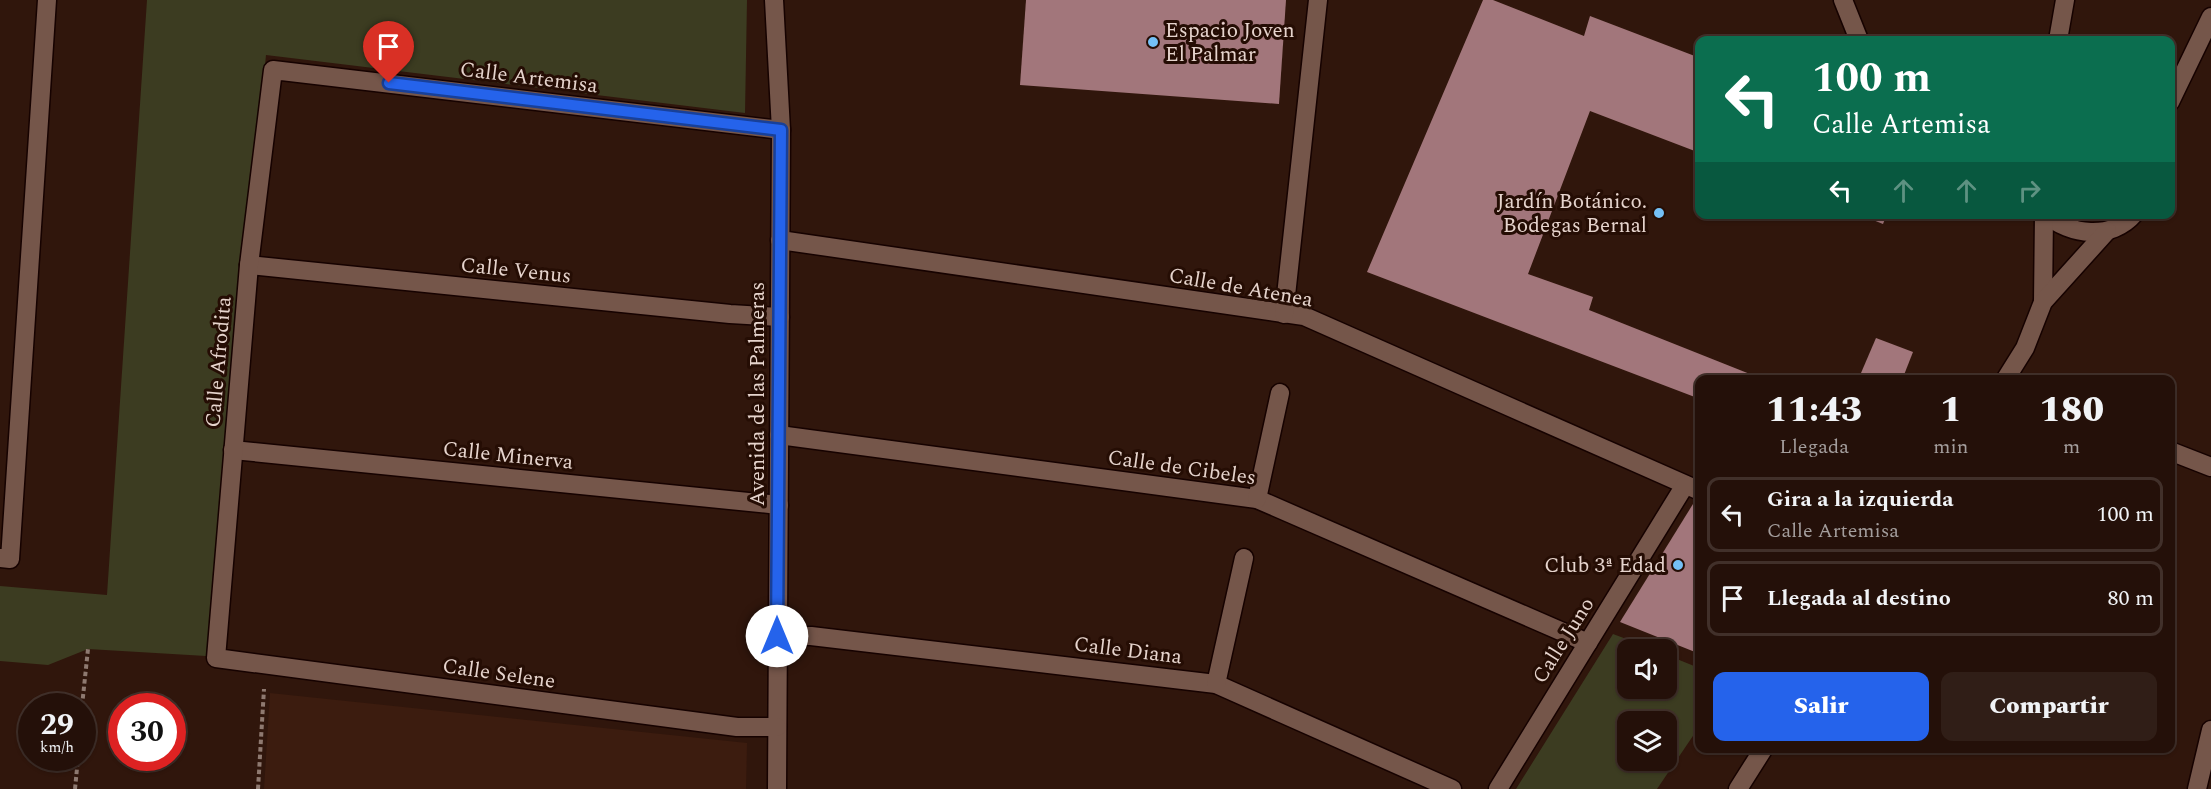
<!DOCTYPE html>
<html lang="es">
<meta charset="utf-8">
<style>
:root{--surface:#241009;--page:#301e17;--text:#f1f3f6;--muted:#a39d9c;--line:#41302a;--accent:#2563eb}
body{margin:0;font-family:Spectral,serif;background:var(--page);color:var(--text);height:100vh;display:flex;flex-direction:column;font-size:22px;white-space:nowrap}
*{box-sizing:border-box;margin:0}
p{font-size:20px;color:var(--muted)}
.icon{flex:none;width:33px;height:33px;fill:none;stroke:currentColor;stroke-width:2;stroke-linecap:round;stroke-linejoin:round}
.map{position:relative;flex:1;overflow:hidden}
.drawer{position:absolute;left:1695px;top:375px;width:480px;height:378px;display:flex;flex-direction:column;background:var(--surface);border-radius:12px;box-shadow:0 2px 4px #0004,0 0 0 2px var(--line)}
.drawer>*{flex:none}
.top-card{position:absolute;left:1695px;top:36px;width:480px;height:183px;border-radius:12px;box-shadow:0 2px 4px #0004,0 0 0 2px var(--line);background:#0b6e4f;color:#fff;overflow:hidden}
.controls{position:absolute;left:1617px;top:639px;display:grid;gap:12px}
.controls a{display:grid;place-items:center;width:60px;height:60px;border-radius:12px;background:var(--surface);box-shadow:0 2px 4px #0004,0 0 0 2px var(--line);font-size:30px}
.speed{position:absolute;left:18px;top:693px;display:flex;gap:12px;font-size:30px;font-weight:700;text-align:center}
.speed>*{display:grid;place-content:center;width:78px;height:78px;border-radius:50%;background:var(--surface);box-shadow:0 2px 4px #0004,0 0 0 2px var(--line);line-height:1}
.speed small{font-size:15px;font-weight:400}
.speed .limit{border:9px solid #d22;background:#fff;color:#111}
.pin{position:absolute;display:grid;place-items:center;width:51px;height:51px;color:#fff;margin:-62px -26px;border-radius:50% 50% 50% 0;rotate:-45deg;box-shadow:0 0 6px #0007}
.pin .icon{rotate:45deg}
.me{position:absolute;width:66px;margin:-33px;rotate:0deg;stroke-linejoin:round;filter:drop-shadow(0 0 4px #0008)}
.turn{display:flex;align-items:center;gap:21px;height:126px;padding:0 18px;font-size:27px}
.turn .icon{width:78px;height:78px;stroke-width:2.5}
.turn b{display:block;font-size:42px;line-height:51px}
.lanes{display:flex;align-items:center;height:57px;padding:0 18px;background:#0003;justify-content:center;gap:30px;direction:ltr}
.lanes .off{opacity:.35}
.eta{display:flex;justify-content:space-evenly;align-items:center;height:102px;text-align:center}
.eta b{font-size:36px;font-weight:800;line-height:42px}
.action{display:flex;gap:12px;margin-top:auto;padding:12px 18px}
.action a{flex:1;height:69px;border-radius:12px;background:var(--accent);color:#fff;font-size:24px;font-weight:800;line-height:69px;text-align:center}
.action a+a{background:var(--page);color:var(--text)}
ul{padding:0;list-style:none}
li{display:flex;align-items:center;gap:18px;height:75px;margin:0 12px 9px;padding:0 6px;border:3px solid var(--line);border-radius:12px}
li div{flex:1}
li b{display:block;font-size:22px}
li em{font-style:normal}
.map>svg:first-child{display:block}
.built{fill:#3c1c0f}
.green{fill:#3c3c21;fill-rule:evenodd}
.building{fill:#a2767b}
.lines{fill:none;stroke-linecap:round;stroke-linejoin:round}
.street-casing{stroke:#160200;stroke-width:21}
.secondary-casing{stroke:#160200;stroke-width:21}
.path{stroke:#8e7970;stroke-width:4;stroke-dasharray:4.5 3;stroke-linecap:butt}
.street{stroke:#75564a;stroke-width:18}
.secondary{stroke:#75564a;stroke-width:18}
.route-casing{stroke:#184099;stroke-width:15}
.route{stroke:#2563eb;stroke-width:10}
.poi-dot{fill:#74c0f6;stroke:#250d04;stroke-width:2}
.labels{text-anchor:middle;stroke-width:6;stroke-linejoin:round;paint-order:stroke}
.poi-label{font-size:21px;fill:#e6d4cd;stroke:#250d04;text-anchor:end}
.street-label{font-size:21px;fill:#e6d4cd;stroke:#250d04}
</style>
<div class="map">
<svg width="2211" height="789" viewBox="0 0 2211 789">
<rect width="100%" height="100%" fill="#30160c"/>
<path class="built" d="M270,693L747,743L746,789H264Z"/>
<g class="green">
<path d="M147,0H747L745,113L266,55L206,656L88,649L48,665L0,661V586L107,595Z"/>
<path d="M1613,634L1653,649L1628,650V688H1666L1667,655L1699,668V727L1657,789H1516ZM1628,722H1666V760H1628Z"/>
</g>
<g class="building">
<path d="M1026,0H1286L1279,104L1020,85Z"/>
<path d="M1483,0H1493L1584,36L1590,16L1700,58V153L1590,111L1528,274L1593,297L1589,310L1765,380H1700V399L1367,272Z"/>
<path d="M1858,214H1887L1883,224Z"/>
<path d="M1876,338L1913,352L1902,380H1858Z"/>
<path d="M1693,504L1700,507V654L1620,622Z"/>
</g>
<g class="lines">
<defs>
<g id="street">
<path d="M774,0L781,130L777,789"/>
<path d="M1843,0L1859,40"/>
<path d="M2058,40L2065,0"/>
<path d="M780,240L1304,316L1700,491"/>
<path d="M249,265L730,314L780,317"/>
<path d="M1284,314L1318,0"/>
<path d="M779,435L1257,499L1588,643"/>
<path d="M233,450L779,505"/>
<path d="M2170,451L2211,467"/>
<path d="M1257,499L1280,393"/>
<path d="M0,558L10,559L47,0"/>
<path d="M777,636H811L1216,684L1452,789"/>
<path d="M1216,684L1244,558"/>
<path d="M777,727H737L216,658L249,265L273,70L781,130"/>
<path d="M1498,789L1685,485"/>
<path d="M2197,789L2211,730"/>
</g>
<g id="secondary">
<path d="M2170,102L2211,17"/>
<path d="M2046,214C2070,236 2112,240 2134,214"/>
<path d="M2043,302L2044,214"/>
<path d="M2005,380L2025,348L2043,302L2107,231"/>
<path d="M1738,789L1764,748"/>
</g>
</defs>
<use href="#street" class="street-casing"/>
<use href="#secondary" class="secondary-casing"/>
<g class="path">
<path d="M82,706L88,649"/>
<path d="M75,789L78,758"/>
<path d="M258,789L264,689"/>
</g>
<use href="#street" class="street"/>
<use href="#secondary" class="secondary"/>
</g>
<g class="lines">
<defs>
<path id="route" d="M389,83L781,130L777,636"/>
</defs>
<use href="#route" class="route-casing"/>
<use href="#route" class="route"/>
</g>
<g class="poi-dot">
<circle cx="1153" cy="42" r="6"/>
<circle cx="1659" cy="213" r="6"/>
<circle cx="1678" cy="565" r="6"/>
</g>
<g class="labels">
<g class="poi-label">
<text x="1165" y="37" text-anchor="start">Espacio Joven<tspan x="1165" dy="24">El Palmar</tspan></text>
<text x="1647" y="208">Jardín Botánico.<tspan x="1647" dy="24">Bodegas Bernal</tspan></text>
<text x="1666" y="572">Club 3ª Edad</text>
</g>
<g class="street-label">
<text transform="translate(529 77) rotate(7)" y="7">Calle Artemisa</text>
<text transform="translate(516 270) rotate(6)" y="7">Calle Venus</text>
<text transform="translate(1241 287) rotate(10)" y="7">Calle de Atenea</text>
<text transform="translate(218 362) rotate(-85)" y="7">Calle Afrodita</text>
<text transform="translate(757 394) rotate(-90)" y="7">Avenida de las Palmeras</text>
<text transform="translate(508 455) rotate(6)" y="7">Calle Minerva</text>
<text transform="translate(1182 467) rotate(8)" y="7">Calle de Cibeles</text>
<text transform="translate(1563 640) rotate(-58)" y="7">Calle Juno</text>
<text transform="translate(1128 650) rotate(7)" y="7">Calle Diana</text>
<text transform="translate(499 673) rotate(8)" y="7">Calle Selene</text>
</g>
</g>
</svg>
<div class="controls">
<a><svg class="icon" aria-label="sound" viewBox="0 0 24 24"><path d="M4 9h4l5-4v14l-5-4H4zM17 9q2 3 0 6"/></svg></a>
<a><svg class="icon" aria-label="layers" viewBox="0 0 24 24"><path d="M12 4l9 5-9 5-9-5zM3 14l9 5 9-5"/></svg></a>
</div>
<div class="speed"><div>29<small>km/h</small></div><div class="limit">30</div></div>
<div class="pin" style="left:389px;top:83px;background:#d93025"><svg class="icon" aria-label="arrive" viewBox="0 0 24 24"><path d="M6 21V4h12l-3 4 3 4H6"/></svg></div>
<svg class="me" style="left:777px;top:636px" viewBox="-20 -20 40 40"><circle r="19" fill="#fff"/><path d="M0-13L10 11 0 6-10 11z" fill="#2563eb"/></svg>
<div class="top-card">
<div class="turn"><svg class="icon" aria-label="left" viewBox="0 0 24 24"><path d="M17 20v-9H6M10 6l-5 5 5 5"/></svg><div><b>100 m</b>Calle Artemisa</div></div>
<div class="lanes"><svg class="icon" aria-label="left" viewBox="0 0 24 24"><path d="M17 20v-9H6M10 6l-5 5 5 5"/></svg><svg class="icon off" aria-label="ahead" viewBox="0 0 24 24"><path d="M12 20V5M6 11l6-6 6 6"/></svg><svg class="icon off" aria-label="ahead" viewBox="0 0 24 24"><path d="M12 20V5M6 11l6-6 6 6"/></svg><svg class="icon off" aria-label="right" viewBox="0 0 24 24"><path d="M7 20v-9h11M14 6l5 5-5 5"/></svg></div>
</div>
<section class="drawer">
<div class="eta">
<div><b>11:43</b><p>Llegada</p></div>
<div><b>1</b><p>min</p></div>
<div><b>180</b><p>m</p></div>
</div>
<ul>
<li><svg class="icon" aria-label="left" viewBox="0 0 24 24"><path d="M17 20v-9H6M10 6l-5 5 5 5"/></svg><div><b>Gira a la izquierda</b><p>Calle Artemisa</p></div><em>100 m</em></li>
<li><svg class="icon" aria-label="arrive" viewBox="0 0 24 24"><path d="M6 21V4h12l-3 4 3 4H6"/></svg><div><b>Llegada al destino</b></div><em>80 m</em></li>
</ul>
<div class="action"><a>Salir</a><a>Compartir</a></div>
</section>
</div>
